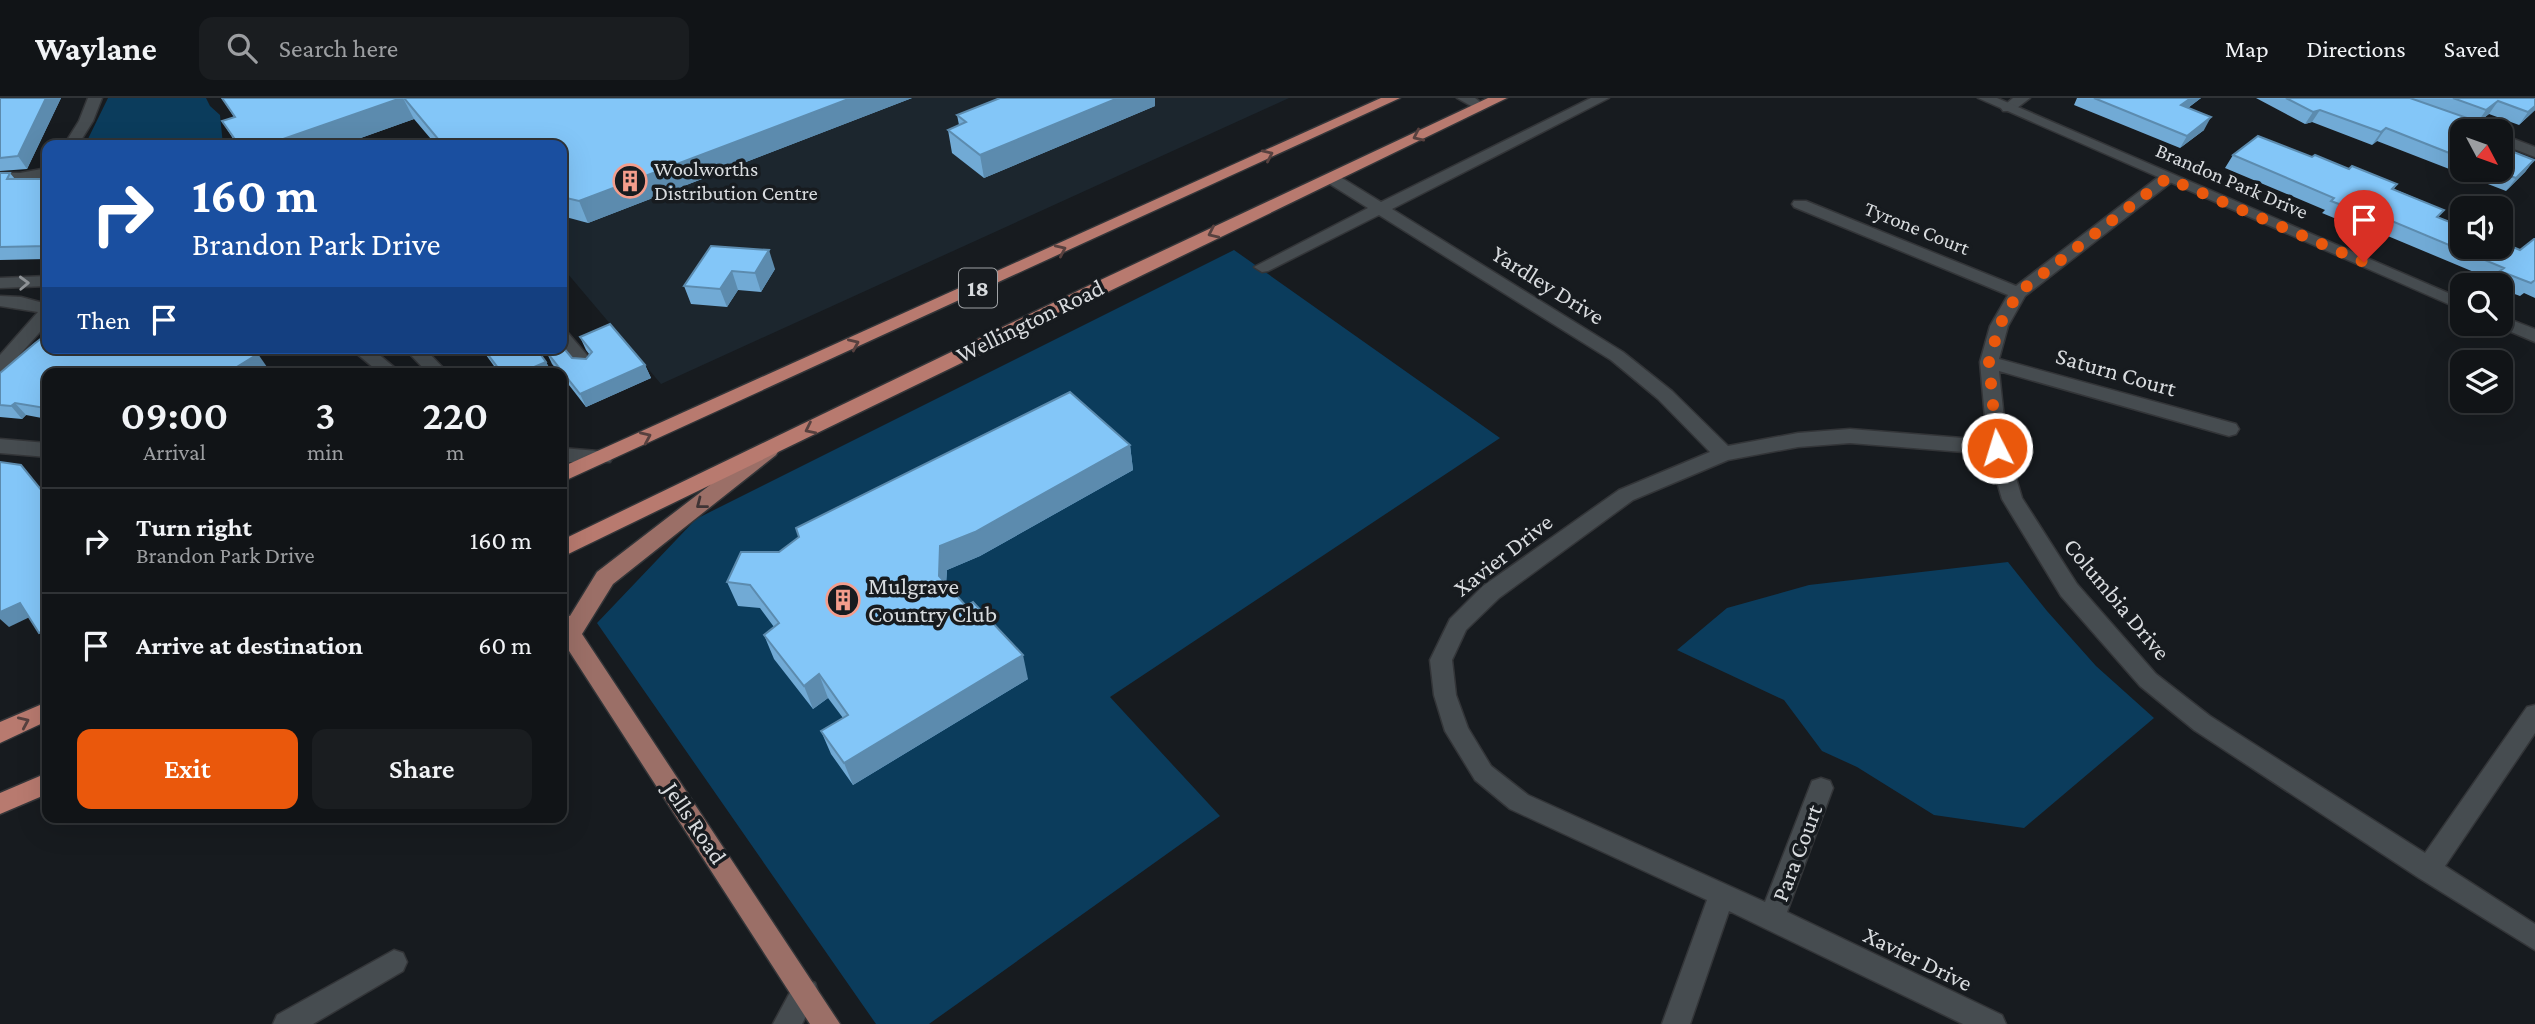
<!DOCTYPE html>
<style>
:root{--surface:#111417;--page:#1a1d20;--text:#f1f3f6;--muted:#9c9ea1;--line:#303336;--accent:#ea580c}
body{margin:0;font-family:"Crimson Pro",serif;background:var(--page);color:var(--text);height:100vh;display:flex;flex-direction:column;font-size:26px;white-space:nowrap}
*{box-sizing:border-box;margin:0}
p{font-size:23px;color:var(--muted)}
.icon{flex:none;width:38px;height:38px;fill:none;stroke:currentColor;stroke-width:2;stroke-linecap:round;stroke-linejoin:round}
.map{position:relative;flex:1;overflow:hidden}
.side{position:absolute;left:42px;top:270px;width:525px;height:455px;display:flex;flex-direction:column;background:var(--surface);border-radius:14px;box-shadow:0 7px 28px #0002,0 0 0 2px var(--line)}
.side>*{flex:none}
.guide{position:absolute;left:42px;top:42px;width:525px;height:214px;border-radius:14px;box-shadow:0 7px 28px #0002,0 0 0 2px var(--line);background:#1a4fa0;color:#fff;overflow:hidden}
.needle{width:46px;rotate:131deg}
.controls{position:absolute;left:2450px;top:21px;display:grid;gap:14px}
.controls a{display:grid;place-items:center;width:63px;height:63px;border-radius:14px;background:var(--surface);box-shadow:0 7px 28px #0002,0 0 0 2px var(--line);font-size:35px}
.pin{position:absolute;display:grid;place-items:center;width:60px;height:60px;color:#fff;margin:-72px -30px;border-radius:50% 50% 50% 0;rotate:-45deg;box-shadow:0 0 7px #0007}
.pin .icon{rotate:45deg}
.me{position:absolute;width:77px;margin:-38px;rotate:355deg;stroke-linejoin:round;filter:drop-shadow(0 0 5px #0008)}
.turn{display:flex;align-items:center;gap:24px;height:147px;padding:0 35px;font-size:32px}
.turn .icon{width:91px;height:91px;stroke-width:2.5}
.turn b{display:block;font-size:49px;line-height:60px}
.then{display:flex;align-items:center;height:66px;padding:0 35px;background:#0003;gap:14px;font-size:26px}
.eta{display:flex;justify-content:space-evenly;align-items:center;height:119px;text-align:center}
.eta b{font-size:42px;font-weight:600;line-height:49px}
.primary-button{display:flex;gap:14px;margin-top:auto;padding:14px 35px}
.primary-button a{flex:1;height:80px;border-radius:14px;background:var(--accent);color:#fff;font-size:28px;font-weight:600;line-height:80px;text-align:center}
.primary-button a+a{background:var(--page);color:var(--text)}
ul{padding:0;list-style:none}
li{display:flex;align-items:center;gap:21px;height:105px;padding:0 35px;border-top:2px solid var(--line)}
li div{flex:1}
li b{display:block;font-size:26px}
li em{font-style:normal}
header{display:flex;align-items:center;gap:42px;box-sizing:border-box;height:98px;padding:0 35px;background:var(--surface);border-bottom:2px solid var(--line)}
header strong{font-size:33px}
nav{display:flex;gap:38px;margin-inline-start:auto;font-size:24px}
.search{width:490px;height:63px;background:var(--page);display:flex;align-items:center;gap:18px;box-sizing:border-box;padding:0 24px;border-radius:14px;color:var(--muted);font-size:26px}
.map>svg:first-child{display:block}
.built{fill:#1c262e}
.green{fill:#0b3c5c}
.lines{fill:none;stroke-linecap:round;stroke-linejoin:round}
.minor-casing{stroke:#333538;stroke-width:3}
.tertiary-casing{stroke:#333538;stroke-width:3}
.primary-casing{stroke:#333538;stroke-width:3}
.trunk-casing{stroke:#333538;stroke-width:3}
.minor{fill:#464c50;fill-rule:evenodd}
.tertiary{fill:#464c50;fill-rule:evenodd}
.primary{fill:#9b6f67;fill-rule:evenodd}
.trunk{fill:#b87a6f;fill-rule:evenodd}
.wall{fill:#71aad5}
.shaded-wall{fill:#5c8bae}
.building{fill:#83c6f8;stroke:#5c8bae;stroke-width:2}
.oneway{stroke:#57413f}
.oneway2{stroke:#909498}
.oneway3{stroke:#3f3435}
.route{stroke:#ea580c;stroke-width:12;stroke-dasharray:0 21.6}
.labels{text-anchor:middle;stroke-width:7;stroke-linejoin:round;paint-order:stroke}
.far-poi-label{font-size:21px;fill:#d9dcdf;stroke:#171b1f;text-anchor:start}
.far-street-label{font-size:21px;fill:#d9dcdf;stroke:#171b1f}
.shield{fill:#171b1f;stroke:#9fa2a5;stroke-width:2}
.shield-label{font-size:23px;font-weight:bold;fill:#d9dcdf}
.street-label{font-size:24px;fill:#d9dcdf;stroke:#171b1f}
.poi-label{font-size:24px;fill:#d9dcdf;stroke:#171b1f;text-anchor:start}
</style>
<header>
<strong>Waylane</strong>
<div class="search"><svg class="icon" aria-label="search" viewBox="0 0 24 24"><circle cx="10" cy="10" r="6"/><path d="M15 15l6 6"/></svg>Search here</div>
<nav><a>Map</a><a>Directions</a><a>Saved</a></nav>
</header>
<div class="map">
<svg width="2535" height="926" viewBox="0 0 2535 926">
<rect width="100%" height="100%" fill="#171b1f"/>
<path class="built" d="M418,0H1289L661,286L562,169V47Z"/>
<g class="green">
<path d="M108,0H206L210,8L220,17L223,47H85Z"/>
<path d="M1234,152L1500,340L1110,599L1220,718L929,926H876L597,525L696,421Z"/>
<path d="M2008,464L2047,513L2096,568L2154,620L2024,730L1934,717L1857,669L1822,653L1784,602L1677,552L1727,510L1809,487Z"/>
</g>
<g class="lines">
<defs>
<g id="minor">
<path d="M88,0H102L93,23L78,47H64L79,23Z"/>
<path d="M1457,0H1475L1487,9L1480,13Z"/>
<path d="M1591,0H1609L1392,111L1623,254L1672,293L1728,348L1798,335L1850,331L1987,342L1980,264L1990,228L2008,197L1794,109L1792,106L1794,103H1806L2016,188L2161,77H2173L2175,80L2173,83L2025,198L2008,228L1999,261L2236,326L2239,331L2236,336L2229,338L1999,273L2007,350L2022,400L2077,486L2156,576L2210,618L2425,755L2527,609L2535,607V635L2445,768L2535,826V852L2419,780L2194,632L2140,588L2061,498L2002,401L1989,356L1850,345L1798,349L1728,362L1633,402L1499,500L1466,532L1452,562L1456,597L1468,630L1491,668L1528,697L1765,804L1812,683L1821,680L1830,683L1833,690L1787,814L2002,917L2006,926H1963L1729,813L1690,926H1662L1707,802L1510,711L1475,682L1445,633L1434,597L1430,562L1450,521L1483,488L1619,392L1710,354L1658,301L1611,262L1379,117L1268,173L1262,174L1254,169L1368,110L1325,83L1323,80L1325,77H1337L1381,104Z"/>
<path d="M2013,0H2030L2013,13H2003L2001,10Z"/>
<path d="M2382,0H2403L2484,30L2487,33H2466L2384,3Z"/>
<path d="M2501,36L2535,49V59L2501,46Z"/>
<path d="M47,70V80L20,85H0V75H20Z"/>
<path d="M47,178V188L0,190V180Z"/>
<path d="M0,198L21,199L47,206V226L6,272L0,274V257L38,214L0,208Z"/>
<path d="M562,233L568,235L592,263L595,267L592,271H580L562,250Z"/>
<path d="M350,250H371L401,275H380Z"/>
<path d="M404,250H424L448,275H428Z"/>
<path d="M0,341L47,345V359L0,355Z"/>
<path d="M562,350L610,354L613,359L610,364H562Z"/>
<path d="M394,852L403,855L407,864L403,873L313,926H273L277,917Z"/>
<path d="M805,881L815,885L818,894L802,926H773L795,885Z"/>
</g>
<g id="tertiary">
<path d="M1978,0H1997L2462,201V212Z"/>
<path d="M2501,218L2535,231V244L2495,227L2501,226Z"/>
</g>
<path id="primary" d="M769,345L776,347L779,352L776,357L613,486L582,536L840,926H810L562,542V516L570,518L597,474L762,347Z"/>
<g id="trunk">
<path d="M1381,0H1400L562,384V369Z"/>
<path d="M1488,0H1507L562,459V442L1092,186Z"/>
<path d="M47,604V623L0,645V624Z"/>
<path d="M47,675V696L0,716V695Z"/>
</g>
</defs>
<use href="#minor" class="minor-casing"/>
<use href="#tertiary" class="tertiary-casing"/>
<use href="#primary" class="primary-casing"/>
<use href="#trunk" class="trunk-casing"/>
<use href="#minor" class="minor"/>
<use href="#tertiary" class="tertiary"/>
<use href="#primary" class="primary"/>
<use href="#trunk" class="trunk"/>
</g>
<g class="wall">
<path d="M0,0H61L27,71L0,73Z"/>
<path d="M222,0H912L588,125L562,118V47H436L414,21L341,47H237L222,23L234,19Z"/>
<path d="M2077,0H2201L2188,10L2204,32L2180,50L2074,7Z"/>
<path d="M2256,0H2535V12L2519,27L2489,16L2477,25L2472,23L2465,33H2462V72H2501L2534,62L2525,74L2506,93L2377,43L2372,47L2312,24L2305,26Z"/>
<path d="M1155,8L984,80L952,55L948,32L959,27L957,17Z"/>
<path d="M2233,57L2312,59L2397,86L2394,91L2444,112L2438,119L2520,152L2535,141V200L2524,195L2520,198L2501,191V187H2493L2490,186L2493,182L2359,126L2351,127L2322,115L2325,112L2225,70Z"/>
<path d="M0,75H10L15,81H47V161L0,162Z"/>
<path d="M711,148L775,171L761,194L738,192L727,209L691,206L684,188Z"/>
<path d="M580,239L645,267L651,280L586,309L562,278V275H560L552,266L546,253L572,260L586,261L589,256L586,252Z"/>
<path d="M481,250H536L546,264L552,275H499Z"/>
<path d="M267,269L257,275H47V321L26,317L22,321L0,319V275Z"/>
<path d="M1130,347L1133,372L980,458L947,472L946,486L1028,581L853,687L831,656L821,633L843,620L828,600L813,611L774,561L764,537L774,529L760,510L738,508L727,484Z"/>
</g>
<g class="shaded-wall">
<path d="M46,0H61L27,71L18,58Z"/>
<path d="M401,0H403L414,21L341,47H266Z"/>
<path d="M851,0H912L588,125L579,103Z"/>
<path d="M1118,0H1155V8L984,80L980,57Z"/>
<path d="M2191,0H2201L2174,20L2181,7Z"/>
<path d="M2498,3L2489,16L2477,25L2486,12Z"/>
<path d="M2535,8V12L2519,27L2528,14Z"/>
<path d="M2320,12L2312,24L2305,26L2313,14Z"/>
<path d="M2211,19L2204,32L2180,50L2187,38Z"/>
<path d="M2473,22L2465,33H2462V36L2458,33Z"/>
<path d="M2386,30L2377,43L2372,47L2381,34Z"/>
<path d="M2534,62L2525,74L2506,93L2516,80Z"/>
<path d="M769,152L775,171L761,194L755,175Z"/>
<path d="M732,173L738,192L727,209L720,191Z"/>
<path d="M258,256L267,269L257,275H227Z"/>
<path d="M546,264L552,275H520Z"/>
<path d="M645,267L651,280L586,309L580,296Z"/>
<path d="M15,305L26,317L22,321L11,308Z"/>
<path d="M1130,347L1133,372L980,458L947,472L945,502L939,478L940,448Z"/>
<path d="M20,505L34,517L9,529L0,521V514Z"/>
<path d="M47,531V543L39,535Z"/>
<path d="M1023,557L1028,581L853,687L844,665Z"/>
<path d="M819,576L828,600L813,611L804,588Z"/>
</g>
<g class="building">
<path d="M0,0H46L18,58L0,60Z"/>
<path d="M222,0H401L266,47H239L222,23L235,19Z"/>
<path d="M404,0H851L579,103L562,99V47H443Z"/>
<path d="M1000,0H1118L980,57L948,32L966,24L957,17Z"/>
<path d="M2094,0H2191L2181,7L2211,19L2187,38Z"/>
<path d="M2286,0H2410L2473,22L2458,33L2462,35V60L2386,30L2381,34L2320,12L2313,14Z"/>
<path d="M2453,0H2535V8L2528,14L2498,3L2486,12Z"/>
<path d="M2258,38L2312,59L2315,57L2349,71L2352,68L2397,86L2392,91L2444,112L2437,119L2462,129V149H2501V144L2520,152L2534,141H2535V182L2531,185L2523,182L2500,173L2504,170L2368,113L2360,114L2331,103L2334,100L2233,57Z"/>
<path d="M2501,49L2534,62L2516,80L2493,72H2501Z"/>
<path d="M0,75H10L7,81H47V148L0,149Z"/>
<path d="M711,148L769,152L755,175L732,173L720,191L684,188Z"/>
<path d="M610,226L645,267L580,296L546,253L552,250H562V248L572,260L586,261L592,254L580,239Z"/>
<path d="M47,236V250H248L258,256L227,275H47V308L45,310L15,305L11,308L0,307V275L34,246Z"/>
<path d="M483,250H536L546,264L520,275H502Z"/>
<path d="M1070,294L1130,347L975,434L940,448L939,478L966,508L973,504L1023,557L844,665L821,633L848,617L819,576L804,588L764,537L779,525L750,487L727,484L741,454H779L799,439L796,430Z"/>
<path d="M0,364L21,367L47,399V531L39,535L20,505L0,514Z"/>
</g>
<defs><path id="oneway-chevron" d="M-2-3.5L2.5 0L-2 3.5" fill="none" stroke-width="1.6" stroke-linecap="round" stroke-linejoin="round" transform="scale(1.75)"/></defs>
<g class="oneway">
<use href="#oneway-chevron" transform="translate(1418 38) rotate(155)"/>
<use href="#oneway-chevron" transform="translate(1268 57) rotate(-25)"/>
<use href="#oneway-chevron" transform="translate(1213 135) rotate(155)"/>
<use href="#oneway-chevron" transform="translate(1061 152) rotate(-25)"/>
<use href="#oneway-chevron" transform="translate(854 246) rotate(-24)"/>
<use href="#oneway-chevron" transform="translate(810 331) rotate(154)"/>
<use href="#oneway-chevron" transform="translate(646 339) rotate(-24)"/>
<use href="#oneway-chevron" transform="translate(24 624) rotate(-24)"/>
</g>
<use class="oneway2" href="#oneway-chevron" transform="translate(24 185) rotate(-2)"/>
<use class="oneway3" href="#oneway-chevron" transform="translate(701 406) rotate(142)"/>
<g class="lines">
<path class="route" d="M1997,350L1989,264L1999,228L2018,195L2167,80L2364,164"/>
</g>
<defs>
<symbol id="building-ring" viewBox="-11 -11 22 22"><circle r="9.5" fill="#171b1f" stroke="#f49d8c" stroke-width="1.5"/><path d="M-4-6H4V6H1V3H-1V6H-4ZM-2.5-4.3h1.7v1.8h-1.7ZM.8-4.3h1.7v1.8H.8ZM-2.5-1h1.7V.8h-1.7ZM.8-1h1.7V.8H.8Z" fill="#f49d8c"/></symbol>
</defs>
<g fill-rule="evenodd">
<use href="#building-ring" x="611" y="64" width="38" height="38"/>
<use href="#building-ring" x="824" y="483" width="38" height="38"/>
</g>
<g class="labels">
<g class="far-poi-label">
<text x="654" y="78">Woolworths<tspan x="654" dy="24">Distribution Centre</tspan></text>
</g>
<g class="far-street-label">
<text transform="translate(2232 83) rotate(23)" y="7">Brandon Park Drive</text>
<text transform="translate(1917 130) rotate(22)" y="7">Tyrone Court</text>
</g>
<rect class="shield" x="959" y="170.5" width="38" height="39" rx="5"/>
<g class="shield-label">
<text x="978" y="198">18</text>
</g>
<g class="street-label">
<text transform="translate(1548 187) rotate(32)" y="8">Yardley Drive</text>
<text transform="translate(1030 223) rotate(-26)" y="8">Wellington Road</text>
<text transform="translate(2116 274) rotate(16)" y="8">Saturn Court</text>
<text transform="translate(1503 457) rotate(-38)" y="8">Xavier Drive</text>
<text transform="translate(2117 501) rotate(50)" y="8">Columbia Drive</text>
<text transform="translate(695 725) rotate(56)" y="8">Jells Road</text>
<text transform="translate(1797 755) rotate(-69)" y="8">Para Court</text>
<text transform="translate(1918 861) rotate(26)" y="8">Xavier Drive</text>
</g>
<g class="poi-label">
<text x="868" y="496">Mulgrave<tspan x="868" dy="28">Country Club</tspan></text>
</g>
</g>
</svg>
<div class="controls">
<a><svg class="needle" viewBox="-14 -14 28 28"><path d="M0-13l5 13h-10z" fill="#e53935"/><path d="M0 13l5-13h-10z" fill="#9c9ea1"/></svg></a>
<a><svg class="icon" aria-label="sound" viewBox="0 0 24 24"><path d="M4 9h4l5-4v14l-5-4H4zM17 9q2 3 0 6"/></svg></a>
<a><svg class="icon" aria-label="search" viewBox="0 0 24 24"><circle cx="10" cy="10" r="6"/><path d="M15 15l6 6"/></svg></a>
<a><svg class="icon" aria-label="layers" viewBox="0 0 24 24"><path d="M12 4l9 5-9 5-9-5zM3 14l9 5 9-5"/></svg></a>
</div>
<div class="pin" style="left:2364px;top:164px;background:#d93025"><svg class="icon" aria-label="arrive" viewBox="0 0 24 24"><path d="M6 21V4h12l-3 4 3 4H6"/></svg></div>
<svg class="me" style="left:1997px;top:350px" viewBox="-20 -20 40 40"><circle r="17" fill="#ea580c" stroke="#fff" stroke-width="3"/><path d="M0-11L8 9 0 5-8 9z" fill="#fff"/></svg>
<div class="guide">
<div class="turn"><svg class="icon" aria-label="right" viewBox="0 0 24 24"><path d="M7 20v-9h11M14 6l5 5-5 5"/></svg><div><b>160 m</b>Brandon Park Drive</div></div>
<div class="then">Then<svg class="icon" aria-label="arrive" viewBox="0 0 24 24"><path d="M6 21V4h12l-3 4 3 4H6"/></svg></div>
</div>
<section class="side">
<div class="eta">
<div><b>09:00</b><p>Arrival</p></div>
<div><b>3</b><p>min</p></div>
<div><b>220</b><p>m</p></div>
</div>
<ul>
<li><svg class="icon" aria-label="right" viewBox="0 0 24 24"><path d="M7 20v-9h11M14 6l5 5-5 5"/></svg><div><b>Turn right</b><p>Brandon Park Drive</p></div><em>160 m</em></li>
<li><svg class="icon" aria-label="arrive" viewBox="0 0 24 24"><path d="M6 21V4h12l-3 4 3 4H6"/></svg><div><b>Arrive at destination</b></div><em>60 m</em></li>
</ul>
<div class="primary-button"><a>Exit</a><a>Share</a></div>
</section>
</div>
